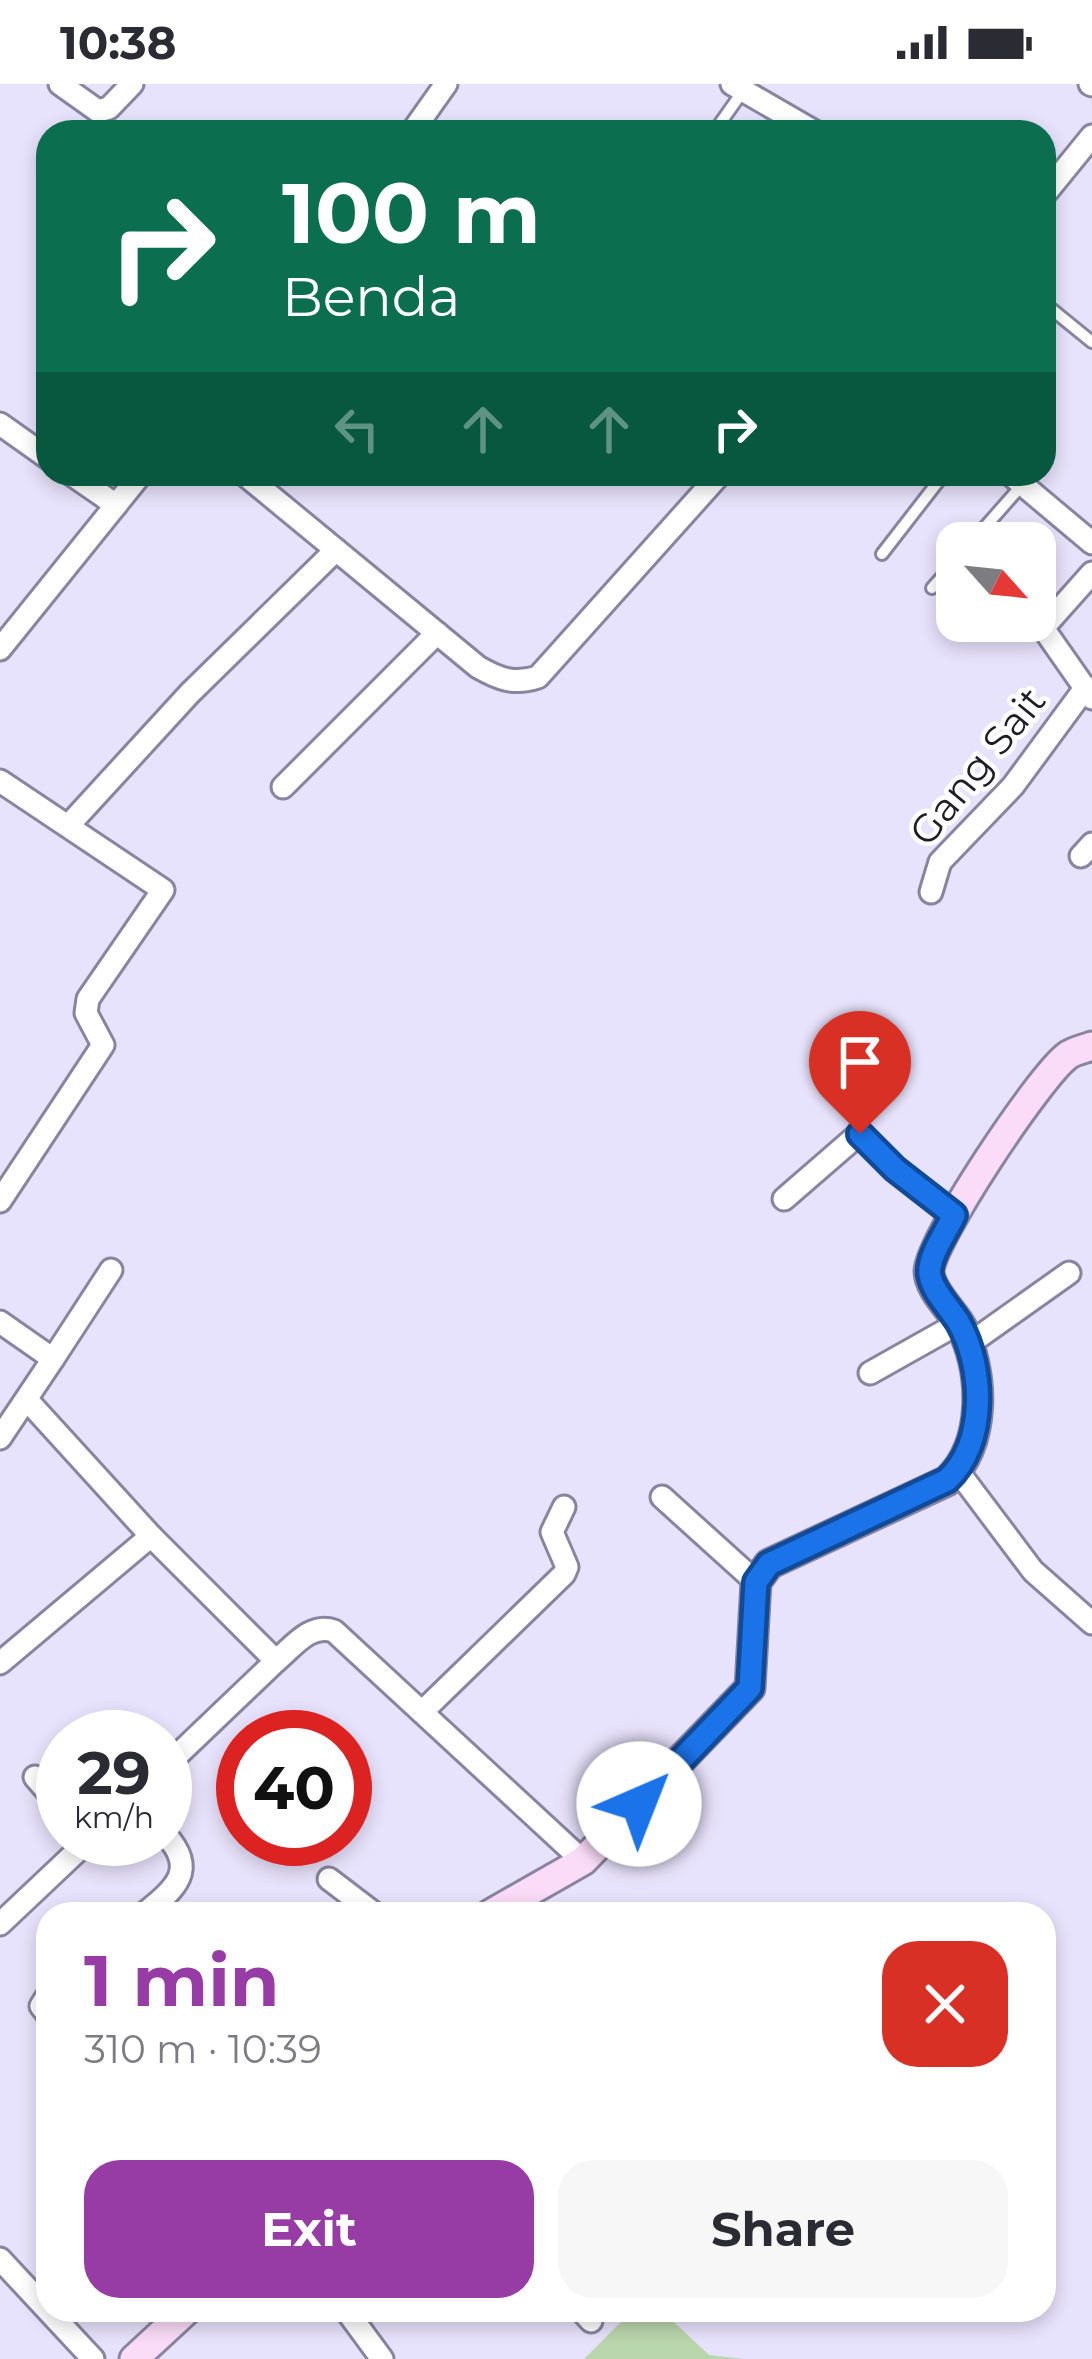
<!DOCTYPE html>
<meta charset="utf-8">
<style>
:root{--surface:#fff;--page:#f7f7f7;--text:#2b2b33;--muted:#7c7c81;--accent:#973ba5}
body{margin:0;font-family:Montserrat,sans-serif;background:var(--page);color:var(--text);height:100vh;display:flex;flex-direction:column;font-size:45px;white-space:nowrap}
*{box-sizing:border-box;margin:0}
p{font-size:39px;color:var(--muted)}
.icon{flex:none;width:66px;height:66px;fill:none;stroke:currentColor;stroke-width:2;stroke-linecap:round;stroke-linejoin:round}
.map{position:relative;flex:1;overflow:hidden}
.panel{position:absolute;left:36px;top:1818px;width:1020px;height:420px;display:flex;flex-direction:column;background:var(--surface);border-radius:36px;box-shadow:0 6px 18px #0003}
.panel>*{flex:none}
.banner{position:absolute;left:36px;top:36px;width:1020px;height:366px;border-radius:36px;box-shadow:0 6px 18px #0003;background:#0b6e4f;color:#fff;overflow:hidden}
.needle{width:78px;rotate:117deg}
.fabs{position:absolute;left:936px;top:438px;display:grid;gap:24px}
.fabs a{display:grid;place-items:center;width:120px;height:120px;border-radius:24px;background:var(--surface);box-shadow:0 6px 18px #0003;font-size:60px}
.speed{position:absolute;left:36px;top:1626px;display:flex;gap:24px;font-size:60px;font-weight:700;text-align:center}
.speed>*{display:grid;place-content:center;width:156px;height:156px;border-radius:50%;background:var(--surface);box-shadow:0 6px 18px #0003;line-height:1}
.speed small{font-size:30px;font-weight:400}
.speed .limit{border:18px solid #d22;background:#fff;color:#111}
.pin{position:absolute;display:grid;place-items:center;width:102px;height:102px;color:#fff;margin:-123px -51px;border-radius:50% 50% 50% 0;rotate:-45deg;box-shadow:0 0 12px #0007}
.pin .icon{rotate:45deg}
.me{position:absolute;width:132px;margin:-66px;rotate:44deg;stroke-linejoin:round;filter:drop-shadow(0 0 9px #0008)}
.turn{display:flex;align-items:center;gap:42px;height:252px;padding:0 48px;font-size:54px}
.turn .icon{width:156px;height:156px;stroke-width:2.5}
.turn b{display:block;font-size:84px;line-height:102px}
.lanes{display:flex;align-items:center;height:114px;padding:0 48px;background:#0003;justify-content:center;gap:60px;direction:ltr}
.lanes .off{opacity:.35}
.round{display:grid;place-items:center;flex:none;width:126px;height:126px;border-radius:36px;background:var(--page)}
.overview{display:flex;align-items:center;justify-content:space-between;height:204px;padding:0 48px}
h1{font-size:72px;font-weight:700;line-height:90px;color:var(--accent)}
.primary-button{display:flex;gap:24px;margin-top:auto;padding:24px 48px}
.primary-button a{flex:1;height:138px;border-radius:36px;background:var(--accent);color:#fff;font-size:48px;font-weight:700;line-height:138px;text-align:center}
.primary-button a+a{background:var(--page);color:var(--text)}
.status{display:flex;justify-content:space-between;align-items:center;height:84px;padding:0 60px;background:var(--surface);direction:ltr}
.status svg{height:33px;fill:currentColor}
.map>svg:first-child{display:block}
.green{fill:#bad6ac}
.lines{fill:none;stroke-linecap:round;stroke-linejoin:round}
.lane-casing{stroke:#8984a0;stroke-width:16}
.street-casing{stroke:#8984a0;stroke-width:27}
.secondary-casing{stroke:#8984a0;stroke-width:33}
.lane{stroke:#fff;stroke-width:10}
.street{stroke:#fff;stroke-width:21}
.secondary{stroke:#fbdcf8;stroke-width:27}
.route-casing{stroke:#114b97;stroke-width:30}
.route{stroke:#1a73e8;stroke-width:21}
.labels{text-anchor:middle;stroke-width:9;stroke-linejoin:round;paint-order:stroke}
.street-label{font-size:39px;fill:#1f1d28;stroke:#fff}
</style>
<div class="status"><b>10:38</b><svg viewBox="0 0 49 12"><path d="M0 12V9h3v3zM5 12V6h3v6zM10 12V3h3v9zM15 12V0h3v12zM26 1h20v11H26zM47 4h2v5h-2z"/></svg></div>
<div class="map">
<svg width="1092" height="2275" viewBox="0 0 1092 2275">
<rect width="100%" height="100%" fill="#e8e3fc"/>
<path class="green" d="M633,2226H661L709,2271L744,2275H584Z"/>
<g class="lines">
<defs>
<g id="lane">
<path d="M714,48L743,7"/>
<path d="M1044,219L1092,258"/>
<path d="M971,459L1022,401"/>
<path d="M882,470L944,390"/>
<path d="M932,504L957,476"/>
</g>
<g id="street">
<path d="M60,0L98,27L109,24L132,0"/>
<path d="M732,0L815,48"/>
<path d="M1090,0L1092,1"/>
<path d="M412,48L446,0"/>
<path d="M1044,111L1092,52"/>
<path d="M0,340L48,374"/>
<path d="M71,390L116,421"/>
<path d="M244,390L478,583C499,595 514,601 538,593L720,390"/>
<path d="M1010,390L1092,459"/>
<path d="M1092,489L1043,544L1092,614"/>
<path d="M0,565L141,390"/>
<path d="M0,697L163,806L88,915L86,929L103,961L0,1117"/>
<path d="M283,703L437,549"/>
<path d="M68,742L190,609L336,466"/>
<path d="M1081,772L1092,760"/>
<path d="M931,808L940,778L1013,702L1086,603"/>
<path d="M784,1115L859,1050L895,1085L954,1131"/>
<path d="M0,1238L53,1275L0,1354"/>
<path d="M969,1260L1069,1189"/>
<path d="M53,1275L111,1186"/>
<path d="M870,1289L959,1239"/>
<path d="M28,1317L151,1452L276,1577L165,1683"/>
<path d="M957,1386L1033,1487L1092,1539"/>
<path d="M662,1413L756,1498"/>
<path d="M276,1577C294,1562 310,1539 334,1547L583,1777"/>
<path d="M0,1579L151,1452"/>
<path d="M422,1628L564,1490L567,1483L552,1448L564,1423"/>
<path d="M35,1693L63,1725"/>
<path d="M329,1795L375,1830"/>
<path d="M144,1830C176,1804 198,1786 165,1750"/>
<path d="M0,1840L90,1755"/>
<path d="M48,1911L41,1922L48,1931"/>
<path d="M0,2175L93,2275"/>
<path d="M346,2226L382,2275"/>
<path d="M581,2226L591,2237"/>
</g>
<g id="secondary">
<path d="M490,1830L583,1777L750,1604L756,1498L769,1480L947,1397C987,1359 984,1288 961,1242C952,1226 929,1206 929,1187C931,1155 1039,993 1067,972C1073,967 1084,965 1092,962"/>
<path d="M134,2275L187,2226"/>
</g>
</defs>
<use href="#lane" class="lane-casing"/>
<use href="#street" class="street-casing"/>
<use href="#secondary" class="secondary-casing"/>
<use href="#lane" class="lane"/>
<use href="#street" class="street"/>
<use href="#secondary" class="secondary"/>
</g>
<g class="lines">
<defs>
<path id="route" d="M639,1720L750,1604L756,1498L769,1480L947,1396C987,1359 984,1284 959,1239C950,1224 933,1208 930,1191C927,1174 947,1147 954,1131L895,1085L860,1050"/>
</defs>
<use href="#route" class="route-casing"/>
<use href="#route" class="route"/>
</g>
<g class="labels">
<g class="street-label">
<text transform="translate(977 682) rotate(-51)" y="14">Gang Sait</text>
</g>
</g>
</svg>
<div class="fabs">
<a><svg class="needle" viewBox="-14 -14 28 28"><path d="M0-13l5 13h-10z" fill="#e53935"/><path d="M0 13l5-13h-10z" fill="#7c7c81"/></svg></a>
</div>
<div class="speed"><div>29<small>km/h</small></div><div class="limit">40</div></div>
<div class="pin" style="left:860px;top:1050px;background:#d93025"><svg class="icon" aria-label="arrive" viewBox="0 0 24 24"><path d="M6 21V4h12l-3 4 3 4H6"/></svg></div>
<svg class="me" style="left:639px;top:1720px" viewBox="-20 -20 40 40"><circle r="19" fill="#fff"/><path d="M0-13L10 11 0 6-10 11z" fill="#1a73e8"/></svg>
<div class="banner">
<div class="turn"><svg class="icon" aria-label="right" viewBox="0 0 24 24"><path d="M7 20v-9h11M14 6l5 5-5 5"/></svg><div><b>100 m</b>Benda</div></div>
<div class="lanes"><svg class="icon off" aria-label="left" viewBox="0 0 24 24"><path d="M17 20v-9H6M10 6l-5 5 5 5"/></svg><svg class="icon off" aria-label="ahead" viewBox="0 0 24 24"><path d="M12 20V5M6 11l6-6 6 6"/></svg><svg class="icon off" aria-label="ahead" viewBox="0 0 24 24"><path d="M12 20V5M6 11l6-6 6 6"/></svg><svg class="icon" aria-label="right" viewBox="0 0 24 24"><path d="M7 20v-9h11M14 6l5 5-5 5"/></svg></div>
</div>
<section class="panel">
<div class="overview"><div><h1>1 min</h1><p>310 m · 10:39</p></div><a class="round" style="background:#d93025;color:#fff"><svg class="icon" aria-label="close" viewBox="0 0 24 24"><path d="M6 6l12 12M18 6L6 18"/></svg></a></div>
<div class="primary-button"><a>Exit</a><a>Share</a></div>
</section>
</div>
